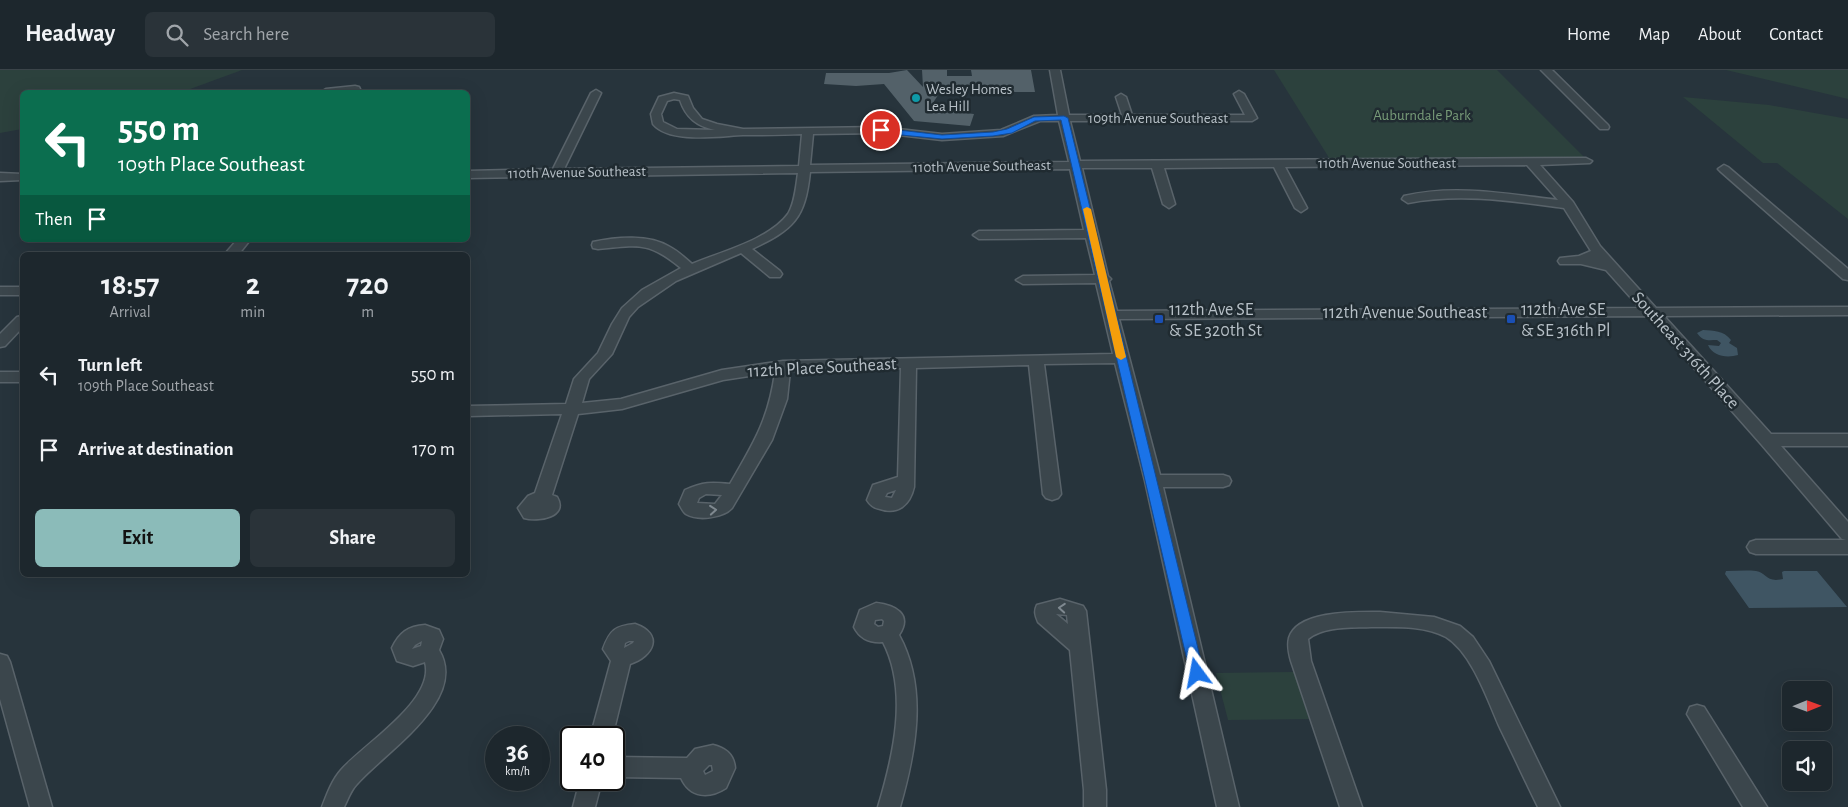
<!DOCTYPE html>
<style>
:root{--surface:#1d272d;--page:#2a3339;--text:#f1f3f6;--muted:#a0a5aa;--line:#3b4449;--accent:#8bbbb9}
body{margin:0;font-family:"Alegreya Sans",sans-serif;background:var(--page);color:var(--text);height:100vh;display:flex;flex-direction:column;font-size:19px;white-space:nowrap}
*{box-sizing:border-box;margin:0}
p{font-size:16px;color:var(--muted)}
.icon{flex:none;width:28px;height:28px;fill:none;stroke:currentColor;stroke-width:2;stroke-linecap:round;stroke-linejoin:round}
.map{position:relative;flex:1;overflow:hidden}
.drawer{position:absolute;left:20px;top:182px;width:450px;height:325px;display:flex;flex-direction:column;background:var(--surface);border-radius:8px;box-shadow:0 5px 20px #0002,0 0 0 1px var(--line)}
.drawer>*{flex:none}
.guide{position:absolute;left:20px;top:20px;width:450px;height:152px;border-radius:8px;box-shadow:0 5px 20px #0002,0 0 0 1px var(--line);background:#0b6e4f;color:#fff;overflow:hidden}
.needle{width:32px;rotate:89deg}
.tools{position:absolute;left:1782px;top:611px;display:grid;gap:10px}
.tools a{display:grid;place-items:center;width:50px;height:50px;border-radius:8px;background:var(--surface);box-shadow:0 5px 20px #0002,0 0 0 1px var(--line);font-size:25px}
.speed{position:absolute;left:485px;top:656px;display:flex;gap:10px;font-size:25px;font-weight:700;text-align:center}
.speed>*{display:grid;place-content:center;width:65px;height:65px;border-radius:50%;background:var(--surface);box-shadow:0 5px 20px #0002,0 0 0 1px var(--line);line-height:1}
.speed small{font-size:12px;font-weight:400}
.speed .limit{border:2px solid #111;border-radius:8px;background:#fff;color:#111}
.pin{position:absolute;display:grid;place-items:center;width:42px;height:42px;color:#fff;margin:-21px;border:2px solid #fff;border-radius:50%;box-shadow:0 1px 5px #0007}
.me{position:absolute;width:55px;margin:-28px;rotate:347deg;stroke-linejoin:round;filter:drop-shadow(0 0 4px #0008)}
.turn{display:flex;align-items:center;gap:18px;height:105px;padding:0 15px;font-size:22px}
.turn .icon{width:65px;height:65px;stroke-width:2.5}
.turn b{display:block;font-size:35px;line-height:42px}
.then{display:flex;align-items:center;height:48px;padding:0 15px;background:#0003;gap:10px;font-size:19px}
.eta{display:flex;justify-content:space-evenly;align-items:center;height:85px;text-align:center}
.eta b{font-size:30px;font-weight:700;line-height:35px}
.primary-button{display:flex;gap:10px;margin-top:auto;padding:10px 15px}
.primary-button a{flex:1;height:58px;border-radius:8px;background:var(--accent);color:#111;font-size:20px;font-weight:700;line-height:58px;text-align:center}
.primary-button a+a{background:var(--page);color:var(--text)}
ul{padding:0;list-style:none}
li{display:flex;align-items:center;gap:15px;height:75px;padding:0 15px}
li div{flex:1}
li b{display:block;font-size:19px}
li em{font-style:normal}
header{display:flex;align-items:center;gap:30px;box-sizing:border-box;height:70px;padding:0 25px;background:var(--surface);border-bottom:1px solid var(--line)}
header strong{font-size:24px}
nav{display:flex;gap:28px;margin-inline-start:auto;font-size:18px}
.search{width:350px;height:45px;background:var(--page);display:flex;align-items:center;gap:12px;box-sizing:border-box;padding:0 18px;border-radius:8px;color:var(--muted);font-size:19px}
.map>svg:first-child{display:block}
.green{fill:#2c413d}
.water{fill:#3f5563}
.building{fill:#536169}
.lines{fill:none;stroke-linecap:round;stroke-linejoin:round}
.minor-casing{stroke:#59636a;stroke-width:3}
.minor{fill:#3b464c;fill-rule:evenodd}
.oneway{stroke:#7f8990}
.route{fill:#1a73e8;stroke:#114b97}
.slow{fill:#f59e0b}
.culture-dot{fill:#0f9aa8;stroke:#202b31;stroke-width:2}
.transit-dot{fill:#1a4fb4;stroke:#202b31;stroke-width:2}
.labels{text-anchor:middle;stroke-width:5;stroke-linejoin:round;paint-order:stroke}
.far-poi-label{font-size:15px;fill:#b7c0c7;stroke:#202b31;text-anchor:start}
.far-park-label{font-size:15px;fill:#779b78;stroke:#202b31}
.far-street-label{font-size:15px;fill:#b7c0c7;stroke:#202b31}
.poi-label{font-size:18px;fill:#b7c0c7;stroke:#202b31;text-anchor:start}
.street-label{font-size:18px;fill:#b7c0c7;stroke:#202b31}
</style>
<header>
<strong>Headway</strong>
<div class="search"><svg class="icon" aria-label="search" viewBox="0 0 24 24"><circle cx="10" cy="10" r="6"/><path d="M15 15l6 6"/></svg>Search here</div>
<nav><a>Home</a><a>Map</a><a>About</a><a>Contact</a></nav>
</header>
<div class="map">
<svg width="1848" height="737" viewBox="0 0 1848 737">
<rect width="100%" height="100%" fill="#27343c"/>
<g class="green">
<path d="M0,0H242L182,22H22V59L0,63Z"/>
<path d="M1274,0H1497L1586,89L1331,91Z"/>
<path d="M1725,0H1848V29L1726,0Z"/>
<path d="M1683,27L1769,35L1848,49V149L1777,93H1763Z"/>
<path d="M1294,602L1309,649L1228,650L1216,603Z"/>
</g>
<g class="water">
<path d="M1703,260C1714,261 1723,260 1731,270L1729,273L1737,278L1738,285C1728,288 1713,287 1708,275L1719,276L1721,273L1717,270C1709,270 1703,272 1697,263Z"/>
<path d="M1726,501C1736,501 1746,500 1756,501C1767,503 1766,513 1783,509L1782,502L1784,501H1817L1847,537L1749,538L1725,504Z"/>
</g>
<path class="building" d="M907,0L923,17L922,0H947V6H972L971,0H1031L1035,22H994L993,16H944L929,39L974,44L970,56L914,51L884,14L856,16L824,14L826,3H889Z"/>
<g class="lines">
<defs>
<g id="minor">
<path d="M1050,0H1060L1069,45H1122L1116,27L1121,24L1126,27L1132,45H1245L1234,24L1239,21L1244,24L1257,48L1252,51H1070L1080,91L1586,88L1592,91L1590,93L1540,95L1573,132L1600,176L1656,238L1848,237V245L1664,246L1771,364H1848V376H1781L1848,452V484H1756L1750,482L1747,477L1750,472L1756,470H1846L1842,469L1761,374L1648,246L1119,249L1160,405H1223L1229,407L1231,411L1229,415L1223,417H1163L1239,737H1217L1145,411L1115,293L1044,294L1061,424L1058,428L1052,430L1046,428L1043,424L1029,295L916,298L914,417C910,435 898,445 880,439C874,438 870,435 867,430L873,415L898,407L901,298L790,301L787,329L772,370L732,438C723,448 698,451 686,444C683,442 681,437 679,434L685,420C703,412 711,412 730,414C753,374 769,349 775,302L723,310L622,339L578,344L552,425L557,427C569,447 538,452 524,448L518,438L528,426L535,423L562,344L468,346V336L566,334L574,309L598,283L612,254L622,238L642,220L681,198C648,171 639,175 598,179L593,178L592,175L593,172C616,167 649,164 670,177C678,181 685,188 692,194C720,182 769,170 788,144C795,133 796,116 798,103L468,108V101L553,99L591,23L596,20L601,23L564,99L799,96L802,64C782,65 763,65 743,65C719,66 670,74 653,54L651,44L659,27L674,23L688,26L693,38L702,49L717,54L743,59L881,57L942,64L1001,60L1034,46L1058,45ZM674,29L680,30C686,48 697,56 715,60L677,59L663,52L661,44L667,31ZM1040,51H1059L1069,92L810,95L813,64L881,63L942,70L1003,66ZM1527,95L1558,130C1507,124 1455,114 1404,126L1402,129L1408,133C1461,123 1511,131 1564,138L1591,181L1579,186L1560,188L1558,191L1560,194H1581L1606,200L1640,238L1117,241L1109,211L1111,209L1108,206L1082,98H1152L1163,134L1169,138L1175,134L1164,98L1274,97L1295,138L1301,142L1307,138L1285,97ZM1070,99L1084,160L979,161L973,165L979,169L1086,168L1095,205L1023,206L1016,210L1023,214L1096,213L1113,284L783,291L722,300L621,329L582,333L589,309L612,284L629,247L638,237L676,211L741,183L770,207H780L782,204L780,201L752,179C794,159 805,149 810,102ZM896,420L892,428L885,427L887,423ZM706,424L722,425L715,434L697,433L699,428Z"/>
<path d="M1541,0H1552L1608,55L1609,57L1608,59H1600Z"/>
<path d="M355,16L359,17L360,19L359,21L321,22L326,19Z"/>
<path d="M1724,95L1728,97L1848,199V210L1843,209L1720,101L1718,99Z"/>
<path d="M0,103L22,104V110L0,111Z"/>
<path d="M237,170H250L238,185H224Z"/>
<rect x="0" y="217" width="22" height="8"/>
<path d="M22,246V258L5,276L0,277V264L17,247Z"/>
<rect x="0" y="302" width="22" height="10"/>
<path d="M1060,529L1083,536L1086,541L1106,720V737H1084V720L1070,580L1038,552C1035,545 1034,541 1037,535ZM1056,544L1067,545L1068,554Z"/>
<path d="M876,533C895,535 913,544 899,565C928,618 916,681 900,737H878C893,687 909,622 883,572C870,573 860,569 854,557L860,540ZM882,549L884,551L883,556L878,557L874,554L875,550Z"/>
<path d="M1380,542L1434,547L1460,556L1473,567L1489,591L1560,737H1538C1525,711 1513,684 1500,658C1488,631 1472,583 1446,567C1424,555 1394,557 1371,557C1351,558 1324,556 1308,569L1311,591L1362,737H1340L1291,591C1289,584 1287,576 1289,568C1297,540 1357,542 1380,542Z"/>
<path d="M635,554C664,564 654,586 630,594L612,668H590L611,591L603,579C610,560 615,556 635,554ZM629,571H634L633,573L624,578L625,573Z"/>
<path d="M425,555L439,560L443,569L439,580C469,630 385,682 357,714C351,720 348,729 344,737H322C327,724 332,710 341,700C364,674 436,630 425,592L413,596L397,591L392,578C399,563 408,556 425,555ZM422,571L421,576L412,579L415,575Z"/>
<path d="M0,584L7,586L10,592L52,737H30L0,629Z"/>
<path d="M1697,635L1704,637L1767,737H1743L1687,644L1690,637Z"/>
<path d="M713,675C726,678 734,685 735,698L726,718C709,729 690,728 681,708L614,707V687L687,688L695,679ZM709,695H712L713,701L705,705L703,701Z"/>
<path d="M580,710H602L595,737H573Z"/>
</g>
</defs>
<use href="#minor" class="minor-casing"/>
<use href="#minor" class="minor"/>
</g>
<defs><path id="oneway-chevron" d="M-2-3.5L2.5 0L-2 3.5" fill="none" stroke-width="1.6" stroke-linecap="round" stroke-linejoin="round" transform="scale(1.25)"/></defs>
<g class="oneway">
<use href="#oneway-chevron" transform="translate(713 440) rotate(-5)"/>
<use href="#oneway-chevron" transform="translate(1062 538) rotate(-176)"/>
</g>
<path class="route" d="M1064,46L1068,48L1204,603L1202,607L1197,609L1192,607L1190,603L1061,50L1035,51L1012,63L993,66L942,69L881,63L877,60L881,58L942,65L993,62L1007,59L1034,47Z"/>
<path class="slow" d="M1087,137L1091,139L1126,287L1121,290L1116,287L1083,139Z"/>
<circle class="culture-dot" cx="916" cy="28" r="5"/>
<g class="transit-dot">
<rect x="1154" y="244" width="10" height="10" rx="2.5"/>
<rect x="1506" y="244" width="10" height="10" rx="2.5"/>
</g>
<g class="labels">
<g class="far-poi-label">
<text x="926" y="24">Wesley Homes<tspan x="926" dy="17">Lea Hill</tspan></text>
</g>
<g class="far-park-label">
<text x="1422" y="50">Auburndale Park</text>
</g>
<g class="far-street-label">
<text x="1158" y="53">109th Avenue Southeast</text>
<text x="1387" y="98">110th Avenue Southeast</text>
<text transform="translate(982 96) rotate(-1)" y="5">110th Avenue Southeast</text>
<text transform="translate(577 102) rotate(-1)" y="5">110th Avenue Southeast</text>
</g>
<g class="poi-label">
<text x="1169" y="245">112th Ave SE<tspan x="1169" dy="21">&amp; SE 320th St</tspan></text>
<text x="1521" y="245">112th Ave SE<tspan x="1521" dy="21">&amp; SE 316th Pl</tspan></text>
</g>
<g class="street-label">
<text x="1405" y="248">112th Avenue Southeast</text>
<text transform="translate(1686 280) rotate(48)" y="6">Southeast 316th Place</text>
<text transform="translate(822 297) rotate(-3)" y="6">112th Place Southeast</text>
</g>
</g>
</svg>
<div class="tools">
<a><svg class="needle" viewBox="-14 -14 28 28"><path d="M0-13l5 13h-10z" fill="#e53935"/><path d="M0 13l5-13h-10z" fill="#a0a5aa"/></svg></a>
<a><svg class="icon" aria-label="sound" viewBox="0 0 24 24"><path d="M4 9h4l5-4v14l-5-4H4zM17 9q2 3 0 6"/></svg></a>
</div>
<div class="speed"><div>36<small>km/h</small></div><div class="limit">40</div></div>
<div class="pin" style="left:881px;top:60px;background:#d93025"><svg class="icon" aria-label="arrive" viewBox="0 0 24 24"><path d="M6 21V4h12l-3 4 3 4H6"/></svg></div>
<svg class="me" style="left:1197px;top:603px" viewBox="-20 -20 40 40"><path d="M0-17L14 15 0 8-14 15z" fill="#1a73e8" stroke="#fff" stroke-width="4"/></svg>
<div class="guide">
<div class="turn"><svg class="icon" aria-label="left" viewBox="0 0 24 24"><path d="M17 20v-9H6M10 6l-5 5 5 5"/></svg><div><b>550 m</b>109th Place Southeast</div></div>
<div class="then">Then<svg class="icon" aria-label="arrive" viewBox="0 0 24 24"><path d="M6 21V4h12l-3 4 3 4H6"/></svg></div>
</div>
<section class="drawer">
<div class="eta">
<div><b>18:57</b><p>Arrival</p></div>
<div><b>2</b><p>min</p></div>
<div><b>720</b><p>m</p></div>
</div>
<ul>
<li><svg class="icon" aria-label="left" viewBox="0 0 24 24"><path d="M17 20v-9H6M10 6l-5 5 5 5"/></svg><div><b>Turn left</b><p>109th Place Southeast</p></div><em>550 m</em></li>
<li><svg class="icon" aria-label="arrive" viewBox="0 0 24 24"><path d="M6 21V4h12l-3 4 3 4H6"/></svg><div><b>Arrive at destination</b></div><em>170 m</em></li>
</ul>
<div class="primary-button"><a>Exit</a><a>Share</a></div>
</section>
</div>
